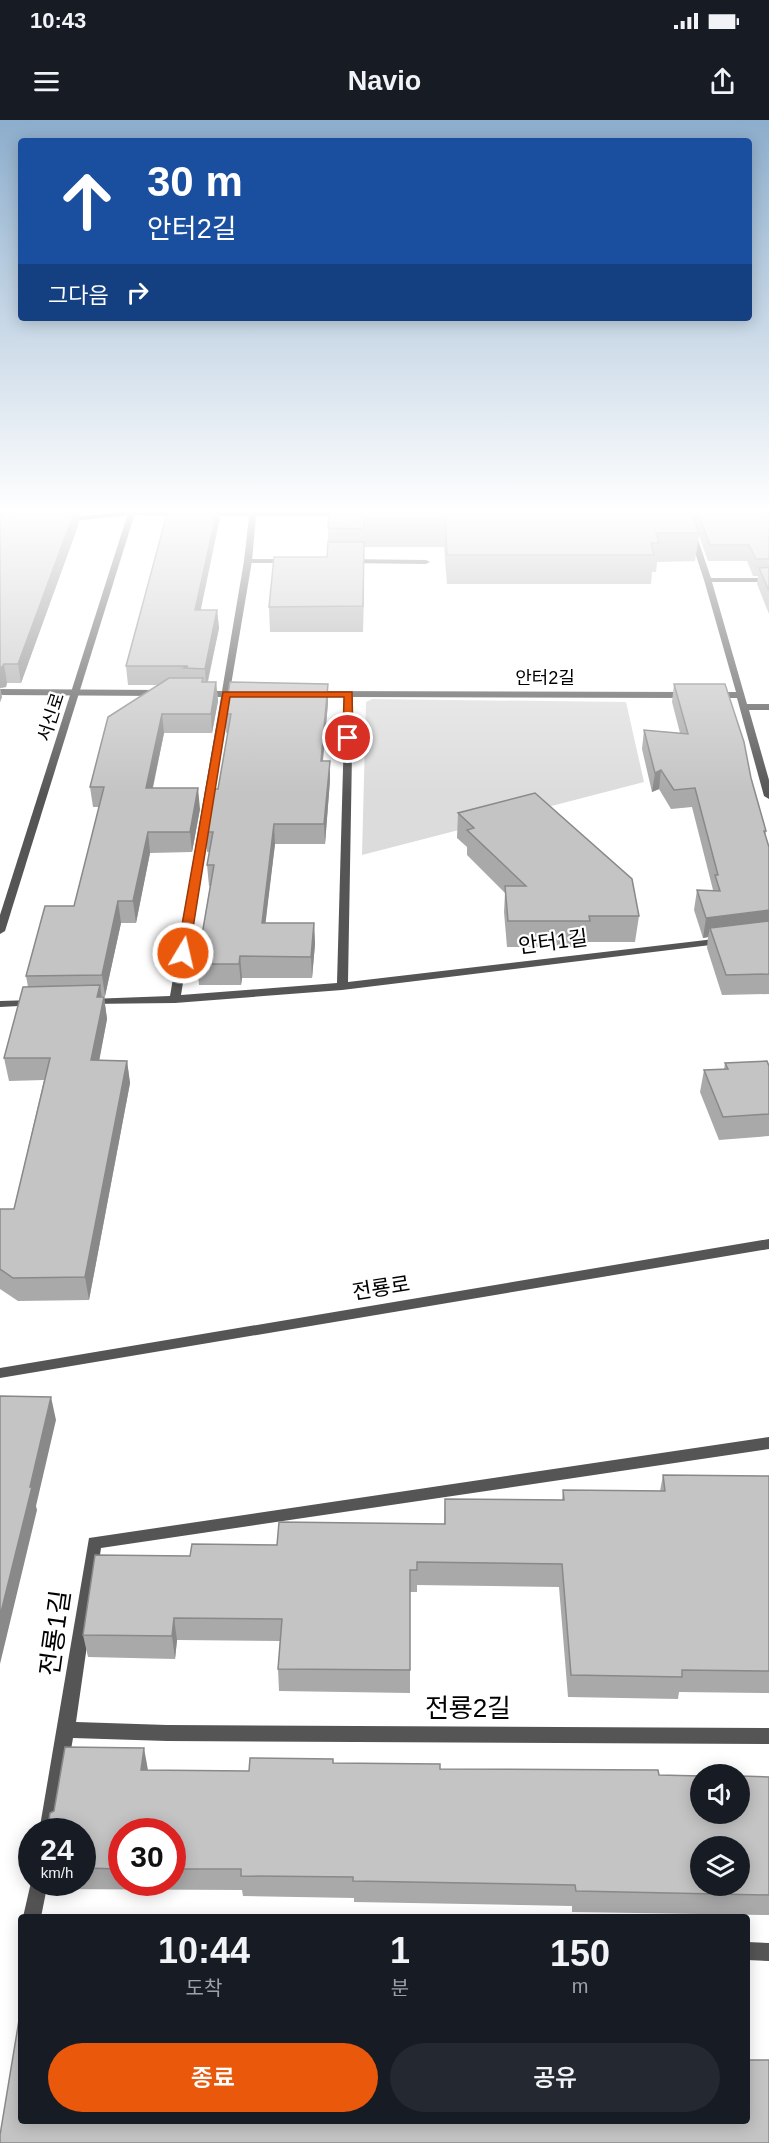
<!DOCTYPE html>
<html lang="ko">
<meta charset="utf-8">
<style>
:root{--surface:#171b24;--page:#242831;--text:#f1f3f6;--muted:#9ea1a6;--accent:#ea580c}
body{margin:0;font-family:Arial,"Noto Sans KR",sans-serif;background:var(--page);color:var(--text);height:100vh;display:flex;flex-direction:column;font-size:22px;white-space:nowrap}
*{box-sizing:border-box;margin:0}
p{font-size:20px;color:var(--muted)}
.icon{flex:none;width:33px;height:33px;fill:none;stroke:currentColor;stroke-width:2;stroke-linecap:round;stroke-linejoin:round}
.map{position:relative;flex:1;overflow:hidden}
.sheet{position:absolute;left:18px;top:1794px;width:732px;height:210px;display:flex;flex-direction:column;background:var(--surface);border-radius:6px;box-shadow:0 3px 15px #0003}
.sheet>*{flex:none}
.guide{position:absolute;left:18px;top:18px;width:734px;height:183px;border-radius:6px;box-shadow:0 3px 15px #0003;background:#1a4fa0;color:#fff;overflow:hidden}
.buttons{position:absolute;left:690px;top:1644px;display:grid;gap:12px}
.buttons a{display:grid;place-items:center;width:60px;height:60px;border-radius:50%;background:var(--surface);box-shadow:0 3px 15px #0003;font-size:30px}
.speed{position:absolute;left:18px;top:1698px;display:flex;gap:12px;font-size:30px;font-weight:700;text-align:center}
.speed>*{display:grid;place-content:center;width:78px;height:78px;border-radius:50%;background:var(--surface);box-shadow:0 3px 15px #0003;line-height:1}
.speed small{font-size:15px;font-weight:400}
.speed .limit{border:9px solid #d22;background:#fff;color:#111}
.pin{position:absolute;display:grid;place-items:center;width:51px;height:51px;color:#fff;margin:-26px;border:3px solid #fff;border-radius:50%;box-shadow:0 2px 6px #0007}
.me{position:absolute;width:66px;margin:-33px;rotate:9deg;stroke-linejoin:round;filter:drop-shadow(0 0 4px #0008)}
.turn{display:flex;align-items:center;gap:21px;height:126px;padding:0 30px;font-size:27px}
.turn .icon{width:78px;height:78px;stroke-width:2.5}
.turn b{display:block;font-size:42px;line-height:51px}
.then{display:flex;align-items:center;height:57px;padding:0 30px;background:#0003;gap:12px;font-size:22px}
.eta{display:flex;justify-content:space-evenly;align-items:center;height:102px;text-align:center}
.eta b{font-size:36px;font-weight:600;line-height:42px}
.cta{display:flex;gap:12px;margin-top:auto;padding:12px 30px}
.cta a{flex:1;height:69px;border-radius:36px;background:var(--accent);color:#fff;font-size:24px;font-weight:600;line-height:69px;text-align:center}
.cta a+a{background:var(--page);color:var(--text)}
.status{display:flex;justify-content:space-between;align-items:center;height:42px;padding:0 30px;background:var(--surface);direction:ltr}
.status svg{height:16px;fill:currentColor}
header{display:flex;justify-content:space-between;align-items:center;height:78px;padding:0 30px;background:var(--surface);font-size:27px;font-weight:600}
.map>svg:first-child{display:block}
.green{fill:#dcdcdc}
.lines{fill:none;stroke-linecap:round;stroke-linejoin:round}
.service{fill:#555;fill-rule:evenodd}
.minor{fill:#555;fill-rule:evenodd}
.tertiary{fill:#555;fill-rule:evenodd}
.wall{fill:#a9a9a9;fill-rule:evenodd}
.shaded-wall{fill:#898989}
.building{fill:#c4c4c4;stroke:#898989;stroke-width:1.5;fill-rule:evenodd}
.route{fill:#ea580c;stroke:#983908;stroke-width:1.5}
.labels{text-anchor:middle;stroke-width:4.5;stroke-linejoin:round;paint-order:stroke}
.far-street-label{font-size:18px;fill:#000;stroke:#fff}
.street-label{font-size:21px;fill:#000;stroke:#fff}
.near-street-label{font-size:26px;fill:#000;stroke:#fff}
</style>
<div class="status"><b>10:43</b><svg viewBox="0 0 49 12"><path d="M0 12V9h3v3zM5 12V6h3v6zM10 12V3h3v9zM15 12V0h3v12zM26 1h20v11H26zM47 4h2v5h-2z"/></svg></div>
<header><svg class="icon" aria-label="menu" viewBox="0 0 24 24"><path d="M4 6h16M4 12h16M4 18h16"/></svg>Navio<svg class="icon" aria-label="share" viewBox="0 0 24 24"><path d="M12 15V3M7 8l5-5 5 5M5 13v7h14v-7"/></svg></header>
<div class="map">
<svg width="769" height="2023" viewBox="0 0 769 2023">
<rect width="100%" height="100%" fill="#fff"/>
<path class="green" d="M372,579L626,582L644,662L362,735L366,582Z"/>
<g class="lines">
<g class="service">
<path d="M245,439H289L293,441L289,443H248L244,441Z"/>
<path d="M345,439L426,440L430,442L426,444L348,443L344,441Z"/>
</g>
<g class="minor">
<path d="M250,390L345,392L348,394L345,396H256L252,441L230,571H245L249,574L245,577H230L181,875L337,863L345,577L310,576L309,574L313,571L689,572L693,575L689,578L353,577L348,862L723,818L728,821L727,823L342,870L175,883L86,884L85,882L86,880L90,879L170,876L221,577H202L198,574L202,571H222L244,441L249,396H203L200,394L203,392Z"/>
<path d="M681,390H688L711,458H769V462H712L747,584H769V590H749L769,660V679L764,676L737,578H712L708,575L712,572H736L704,460Z"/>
<path d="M132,391L183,392L186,394L183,396L132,395L62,402L59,400L62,398Z"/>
<path d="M0,569L161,570L165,573L161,576L0,575Z"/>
<path d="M33,880L37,881L38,883L37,885L0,887V881Z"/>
<path d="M769,1317V1329L101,1428L76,1602L167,1605L769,1608V1624L167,1621L73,1618L57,1712H39L89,1418Z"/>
<path d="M32,1758V1762H48L41,1797H23Z"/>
<path d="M747,1822L769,1823V1841L747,1840Z"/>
</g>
<g class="tertiary">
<path d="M129,390H136L5,811L0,814V795Z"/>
<path d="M769,1119V1129L0,1258V1248Z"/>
</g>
</g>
<g class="wall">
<path d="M0,390L5,393L11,392V390H83L82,394H78L79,403L21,563H7L6,567L0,568L2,577L0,582Z"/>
<path d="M329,390H769V494L757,464L758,456H753L747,441H708L699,416L695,441L657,442L656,452H652L651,464H447L444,427H364L363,512H270L269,487L327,437Z"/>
<path d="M220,397L200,490H217L219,508L208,562H216L218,581L212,613H164L153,668L200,689L192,732L150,733L136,803H121L105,876H101L104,877L107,899L99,940L127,941L130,963L89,1180L18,1181L0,1169V1089H14L44,960L9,961L4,938L28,867L26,856L74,786L99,687H93L90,667L159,565H128L126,546Z"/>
<path d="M328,564V583L323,641H330V660L325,724H275L265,803H314L315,824L312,858H242L241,865H199L197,844L210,766H209L207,745L209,732H207L205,712L218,669L228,613H226L225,594Z"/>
<path d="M674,564L751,658L766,711L765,716L769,727V874L722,875L707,828L708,817L703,818L694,790L697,770L713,771V770L692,687L671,689L659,669L652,672L642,629L644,610L680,613L672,582Z"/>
<path d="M458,693L639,796L635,822H588L587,827H507L504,792L505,773L467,735V727L457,718Z"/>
<path d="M725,943L769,946V1016L719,1020L700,972L704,950L724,949Z"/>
<path d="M663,1355L769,1356V1573L679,1572L678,1579L568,1577L559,1467L417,1465V1472H410V1573L279,1571L278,1549L280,1521L177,1520L175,1539L88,1537L83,1515L190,1436L444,1404L445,1379L562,1380L563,1370L660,1371Z"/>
<path d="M333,1643L440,1649L659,1655L769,1657V1795L572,1792V1786L354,1782V1778L243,1776L242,1770L49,1769L47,1762H82V1712L249,1651ZM122,1712H172V1762H122Z"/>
</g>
<g class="shaded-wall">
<path d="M0,390H7L0,403Z"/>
<path d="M11,390H83L82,394H78L79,403L21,563L18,544L13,400Z"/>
<path d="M217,390H219L220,397L197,508L195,490Z"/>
<path d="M364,422V446L363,512V486Z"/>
<path d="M217,490L219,508L206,568L205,549Z"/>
<path d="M4,544L7,563L6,567L0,568L2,577L0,582V548Z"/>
<path d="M216,562L218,581L212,613L211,594Z"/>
<path d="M328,564V583L321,660V641Z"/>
<path d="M162,594L164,613L148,689L146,668Z"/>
<path d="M330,641V660L325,724L324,704Z"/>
<path d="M661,650L659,669L652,672L655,653Z"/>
<path d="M198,668L200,689L192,732L190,712Z"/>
<path d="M274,704L275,724L263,824L262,803Z"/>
<path d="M148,712L150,733L136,803L133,781Z"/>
<path d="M118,781L121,803L105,876L102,855Z"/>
<path d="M769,790V810L710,808L708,817L703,818L706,798Z"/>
<path d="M314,803L315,824L312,858L311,837Z"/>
<path d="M240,836L242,858L241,865L239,844Z"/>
<path d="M100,865L103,886L104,877L107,899L95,963L91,940L97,877Z"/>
<path d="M127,941L130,963L89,1180L85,1157Z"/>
<path d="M51,1277L56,1300L36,1386L37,1390L0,1544V1496Z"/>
<path d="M174,1498L177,1520L175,1539L172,1516Z"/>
<path d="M144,1628L148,1650H141Z"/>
</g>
<g class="building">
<path d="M26,390H75L18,544H4L2,547L0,548V398L6,393Z"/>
<path d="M168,390H217L195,490H217L205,549L184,548L188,546H126Z"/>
<path d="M329,390H691L699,413H656L659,423H651L654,435H447L445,398H364V409L328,408Z"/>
<path d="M697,390H769V439H756L749,425H710Z"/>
<path d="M328,422H364L363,486L269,487L274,437H327Z"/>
<path d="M769,447V471L759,448Z"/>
<path d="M169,558H203L202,562H216L211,594H162L146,668H198L190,712H148L133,781H118L102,855L26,856L45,786H74L104,667H90L108,597Z"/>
<path d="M230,562L328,564L321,641H330L324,704H274L262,803H314L311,837L240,836L239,844H197L214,745H207L213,712H205L212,669H218L231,594H225Z"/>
<path d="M674,564H725L744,622L751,658L766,711H764L769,727V790L706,798L697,770L720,771L715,755H718L695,668L674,670L661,650L655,653L644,610L688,614Z"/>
<path d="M535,673L632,759L639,796H589L590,801H508L505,766H526L467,710L474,708L458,693Z"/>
<path d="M769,801V854L726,855L710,808Z"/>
<path d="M100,865L97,877H104L91,940L127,941L85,1157L13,1158L0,1149V1089H14L50,938H4L23,867Z"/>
<path d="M767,941L769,946V994L723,997L704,950L728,949L725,943Z"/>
<path d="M0,1276L51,1277L30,1367H32L0,1496Z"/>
<path d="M663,1355L769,1356V1551L682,1550V1557L571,1555L562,1444L417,1442V1450H410V1550L278,1549L282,1499L174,1498L172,1516L83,1515L95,1435L190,1436L192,1424L277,1425L279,1402L445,1404V1379L564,1380L563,1370L665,1371Z"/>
<path d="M65,1627L144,1628L141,1650L249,1651L250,1638L333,1639V1643L440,1644V1649L658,1650L659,1655L700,1656V1694H740V1656L769,1657V1775L576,1771L575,1765L353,1761V1757L241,1756V1749H172V1712H122V1749L82,1748V1712H47L50,1693L54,1691ZM700,1726H740V1766H700Z"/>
<path d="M20,1894L21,2001H747V1940H769V2023H0V2015Z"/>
</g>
<linearGradient id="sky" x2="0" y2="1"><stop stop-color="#8cadcc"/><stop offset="0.58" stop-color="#fff"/><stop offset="1" stop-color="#fff" stop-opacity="0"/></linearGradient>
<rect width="769" height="674" fill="url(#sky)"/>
<path class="route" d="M223,572H352L353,618L348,621L343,618L344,577H230L189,833L183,836L177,833Z"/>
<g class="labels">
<g class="far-street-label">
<text x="545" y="564">안터2길</text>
<text transform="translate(51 597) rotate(-72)" y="6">서신로</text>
</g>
<g class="street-label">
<text transform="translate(553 822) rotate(-7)" y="7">안터1길</text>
<text transform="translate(381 1168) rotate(-9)" y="7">전룡로</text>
</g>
<g class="near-street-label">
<text transform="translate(55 1513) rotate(-82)" y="9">전룡1길</text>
<text x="468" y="1597">전룡2길</text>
</g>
</g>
</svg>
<div class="buttons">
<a><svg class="icon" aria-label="sound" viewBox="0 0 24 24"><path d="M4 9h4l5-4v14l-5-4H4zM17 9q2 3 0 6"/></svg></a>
<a><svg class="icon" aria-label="layers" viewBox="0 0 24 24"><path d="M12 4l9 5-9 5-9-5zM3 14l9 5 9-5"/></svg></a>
</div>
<div class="speed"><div>24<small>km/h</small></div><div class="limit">30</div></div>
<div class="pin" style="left:348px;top:618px;background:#d93025"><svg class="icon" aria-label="arrive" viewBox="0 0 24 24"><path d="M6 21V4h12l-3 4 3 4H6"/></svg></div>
<svg class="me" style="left:183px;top:833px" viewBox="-20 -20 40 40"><circle r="17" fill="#ea580c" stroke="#fff" stroke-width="3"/><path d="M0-11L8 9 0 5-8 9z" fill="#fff"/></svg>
<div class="guide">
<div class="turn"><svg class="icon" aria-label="ahead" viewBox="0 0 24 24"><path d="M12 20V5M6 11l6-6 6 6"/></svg><div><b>30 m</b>안터2길</div></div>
<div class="then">그다음<svg class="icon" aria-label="right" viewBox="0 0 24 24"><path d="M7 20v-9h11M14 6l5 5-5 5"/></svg></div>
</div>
<section class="sheet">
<div class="eta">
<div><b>10:44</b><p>도착</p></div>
<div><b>1</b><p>분</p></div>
<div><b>150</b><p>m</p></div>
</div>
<div class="cta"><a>종료</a><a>공유</a></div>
</section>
</div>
